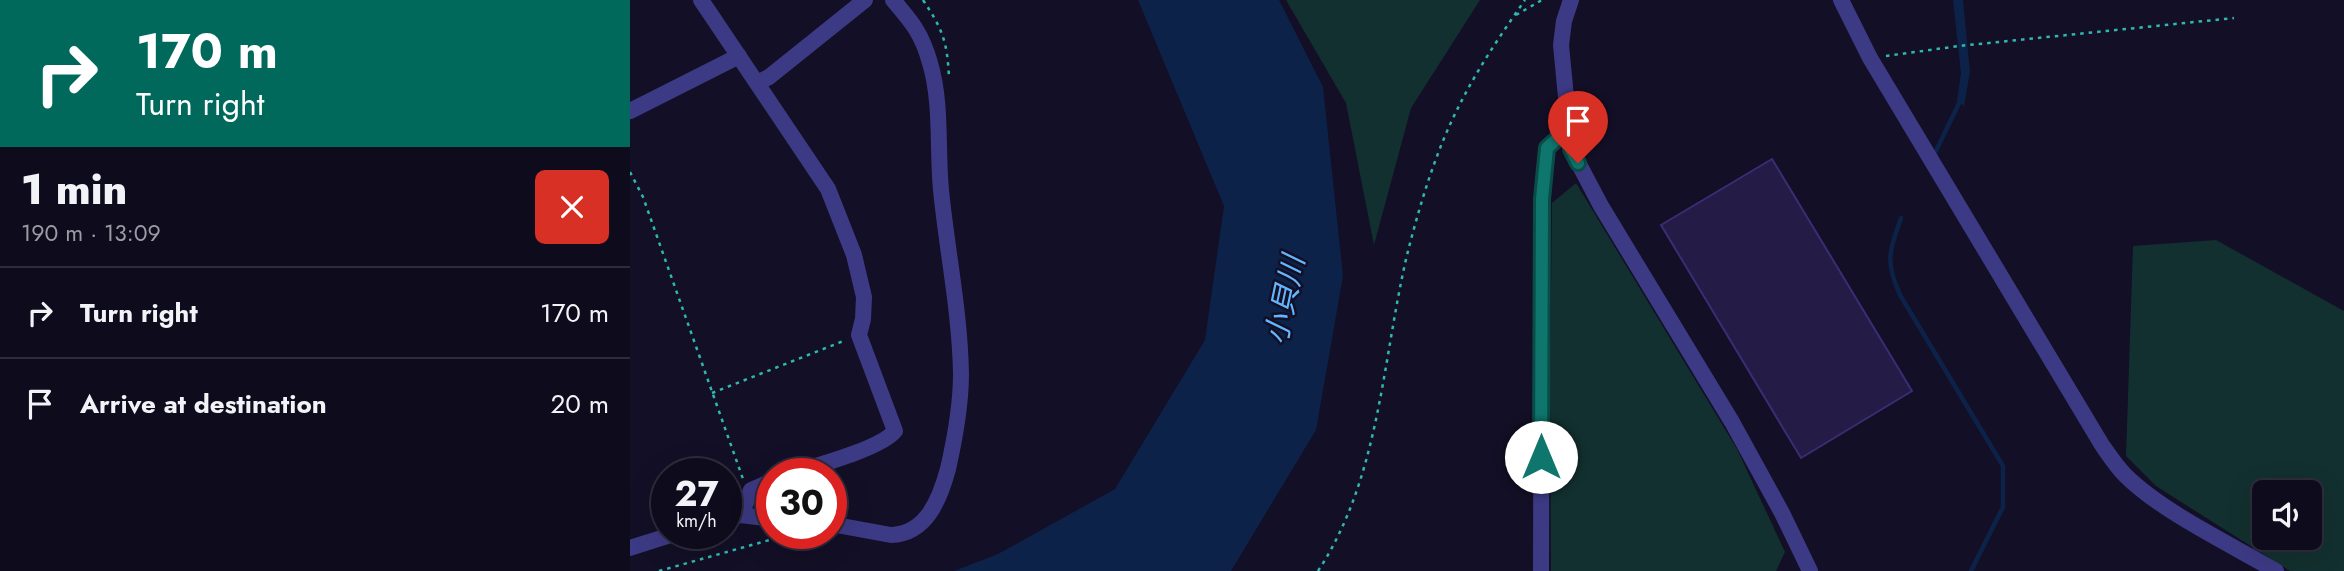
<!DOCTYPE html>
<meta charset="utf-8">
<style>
:root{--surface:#0e0b1c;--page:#171425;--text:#f1f3f6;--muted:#9b9ba3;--line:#2e2b3b}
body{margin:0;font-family:Jost,"Noto Sans JP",sans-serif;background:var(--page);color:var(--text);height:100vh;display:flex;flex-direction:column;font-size:26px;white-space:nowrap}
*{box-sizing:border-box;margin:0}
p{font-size:23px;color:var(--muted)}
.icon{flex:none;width:38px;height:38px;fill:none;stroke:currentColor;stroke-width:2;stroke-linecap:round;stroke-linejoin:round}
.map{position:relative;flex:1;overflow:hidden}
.drawer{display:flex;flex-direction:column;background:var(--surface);width:630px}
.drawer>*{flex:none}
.top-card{background:#00695c;color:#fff;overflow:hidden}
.buttons{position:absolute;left:1622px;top:480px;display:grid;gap:14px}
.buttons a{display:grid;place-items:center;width:70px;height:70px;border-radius:10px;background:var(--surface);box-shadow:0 7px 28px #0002,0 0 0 2px var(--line);font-size:35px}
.speed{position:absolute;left:21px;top:458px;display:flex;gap:14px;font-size:35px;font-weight:700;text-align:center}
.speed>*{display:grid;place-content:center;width:91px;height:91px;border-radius:50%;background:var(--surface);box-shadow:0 7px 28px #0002,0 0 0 2px var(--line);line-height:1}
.speed small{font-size:18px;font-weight:400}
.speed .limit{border:10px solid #d22;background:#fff;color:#111}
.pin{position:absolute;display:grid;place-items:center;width:60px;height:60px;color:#fff;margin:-72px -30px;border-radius:50% 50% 50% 0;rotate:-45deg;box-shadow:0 0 7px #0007}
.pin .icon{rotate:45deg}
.me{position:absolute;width:77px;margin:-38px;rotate:0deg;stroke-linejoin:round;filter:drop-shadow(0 0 5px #0008)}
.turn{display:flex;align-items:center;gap:24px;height:147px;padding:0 21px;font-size:32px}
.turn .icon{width:91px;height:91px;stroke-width:2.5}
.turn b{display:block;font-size:49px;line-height:60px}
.round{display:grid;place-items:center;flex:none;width:74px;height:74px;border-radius:10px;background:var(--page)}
.headline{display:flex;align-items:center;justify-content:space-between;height:119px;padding:0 21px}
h1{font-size:42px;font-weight:800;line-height:52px}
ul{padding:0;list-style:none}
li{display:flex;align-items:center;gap:21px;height:91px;padding:0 21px;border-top:2px solid var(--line)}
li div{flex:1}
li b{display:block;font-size:26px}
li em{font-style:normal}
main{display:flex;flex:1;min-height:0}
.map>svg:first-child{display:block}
.green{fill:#12302f;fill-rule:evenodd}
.water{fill:#0c2248}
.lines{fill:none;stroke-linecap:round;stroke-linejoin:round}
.stream{stroke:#0c2248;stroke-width:4.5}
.building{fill:#241b47;stroke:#3b2d73;stroke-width:2}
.path{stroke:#2fb8b0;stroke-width:2.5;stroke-dasharray:3.5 5;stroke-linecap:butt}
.minor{stroke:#3d3a85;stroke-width:16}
.route-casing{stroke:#0a4d48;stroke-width:18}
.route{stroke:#0f766e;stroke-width:12}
.labels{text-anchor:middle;stroke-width:5;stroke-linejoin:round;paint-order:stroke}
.water-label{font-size:30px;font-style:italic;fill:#62b6ff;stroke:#130f26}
</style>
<main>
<section class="drawer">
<div class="top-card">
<div class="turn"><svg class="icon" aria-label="right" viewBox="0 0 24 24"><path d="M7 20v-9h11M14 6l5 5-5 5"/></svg><div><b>170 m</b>Turn right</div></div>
</div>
<div class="headline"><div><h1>1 min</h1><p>190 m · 13:09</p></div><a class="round" style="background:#d93025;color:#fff"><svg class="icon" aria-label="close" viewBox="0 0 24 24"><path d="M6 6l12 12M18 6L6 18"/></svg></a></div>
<ul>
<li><svg class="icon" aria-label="right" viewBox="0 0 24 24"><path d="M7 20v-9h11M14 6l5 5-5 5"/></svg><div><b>Turn right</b></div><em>170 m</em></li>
<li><svg class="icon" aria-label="arrive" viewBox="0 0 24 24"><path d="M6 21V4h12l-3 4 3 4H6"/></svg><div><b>Arrive at destination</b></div><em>20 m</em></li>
</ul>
</section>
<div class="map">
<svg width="1714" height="571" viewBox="0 0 1714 571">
<rect width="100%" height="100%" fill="#130f26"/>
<g class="green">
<path d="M656,0H850L781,108L744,245L716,103Z"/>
<path d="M946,183L1107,449L1155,552L1146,571H921L920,383L922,203Z"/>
<path d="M1586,240L1714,311V571H1660L1526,486L1496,456L1503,246ZM1634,492H1680V537H1634Z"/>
</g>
<g class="water">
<path d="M508,0H649L693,87L713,276L686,430L601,571H324L368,554L485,489L575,340L594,206Z"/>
<path d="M1323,0H1333L1340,72L1334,106L1327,100L1331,73Z"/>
</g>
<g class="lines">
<g class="stream">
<path d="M1304,155L1332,97"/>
<path d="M1271,218C1259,253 1255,261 1270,295L1373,466V507L1341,571"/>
</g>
</g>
<path class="building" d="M1142,159L1282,391L1171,458L1031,225Z"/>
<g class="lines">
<g class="path">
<path d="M293,0C313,30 317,41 319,77"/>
<path d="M886,15L912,0"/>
<path d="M1256,56L1329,46L1604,18"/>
<path d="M0,172L13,197L113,479"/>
<path d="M82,393L216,340"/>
<path d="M29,571L143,539L164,536L199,539"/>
<path d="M688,571C750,477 752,361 777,255C790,204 806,150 830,104C848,68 872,33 895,0"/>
</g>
<g class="minor">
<path d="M71,0L198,189L224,255L234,297L233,319L229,335L265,431C250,449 185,466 160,474"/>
<path d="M941,0L934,21L931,45L941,149L971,206L1102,422L1152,513L1180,571"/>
<path d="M1211,0L1240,58L1472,445C1479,455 1486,466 1495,475C1532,512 1600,544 1646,571"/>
<path d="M127,83L139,77L235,0"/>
<path d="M0,111L109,56"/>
<path d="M111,515L121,490L142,481"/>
<path d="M96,519L111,515L142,519"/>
<path d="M201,524L261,535C297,534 310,498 318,469C325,438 331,406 331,374C330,312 317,251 311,190C307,148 312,103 300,63C292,34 282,22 263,0"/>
<path d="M0,548L44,534"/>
<path d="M911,571L912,199L917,148L938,129"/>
</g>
</g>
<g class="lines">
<defs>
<path id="route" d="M911,457L912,199L917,148L938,129L941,149L948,163"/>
</defs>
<use href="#route" class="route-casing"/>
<use href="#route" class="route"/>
</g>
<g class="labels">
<g class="water-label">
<text transform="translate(655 300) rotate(-78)" y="10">小貝川</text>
</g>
</g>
</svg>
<div class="buttons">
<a><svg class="icon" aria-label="sound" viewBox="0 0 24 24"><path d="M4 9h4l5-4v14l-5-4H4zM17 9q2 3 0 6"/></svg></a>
</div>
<div class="speed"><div>27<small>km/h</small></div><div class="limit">30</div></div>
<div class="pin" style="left:948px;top:163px;background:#d93025"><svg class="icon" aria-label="arrive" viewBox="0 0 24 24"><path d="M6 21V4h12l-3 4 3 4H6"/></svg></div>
<svg class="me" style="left:911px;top:457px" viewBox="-20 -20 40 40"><circle r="19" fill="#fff"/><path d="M0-13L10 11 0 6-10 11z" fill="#0f766e"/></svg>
</div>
</main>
